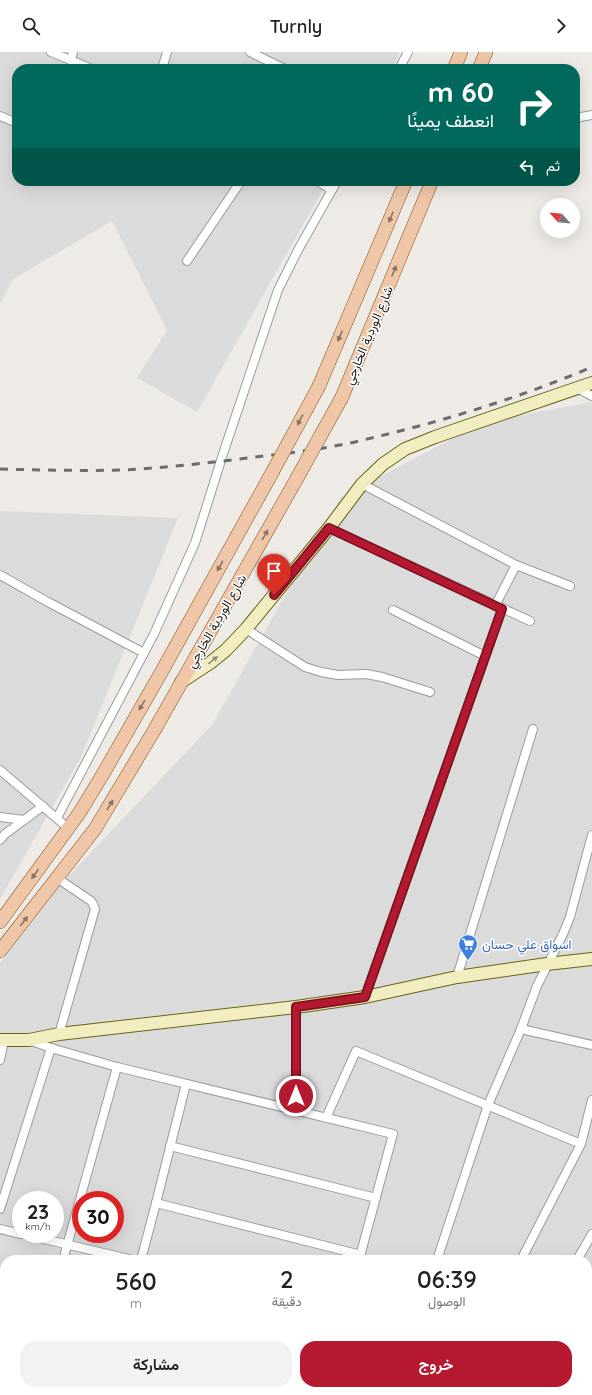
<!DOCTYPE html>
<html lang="ar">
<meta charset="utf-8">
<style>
:root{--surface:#fff;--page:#f2f2f2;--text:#222;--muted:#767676;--accent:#b41930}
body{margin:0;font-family:Quicksand,Vazirmatn,sans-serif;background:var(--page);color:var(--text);direction:rtl;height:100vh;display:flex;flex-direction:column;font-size:15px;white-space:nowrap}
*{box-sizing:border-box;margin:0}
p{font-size:13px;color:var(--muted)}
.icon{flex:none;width:22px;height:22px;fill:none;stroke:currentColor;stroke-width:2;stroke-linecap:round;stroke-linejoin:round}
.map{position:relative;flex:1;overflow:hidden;direction:ltr}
.panel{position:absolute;left:0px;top:1203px;width:592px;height:140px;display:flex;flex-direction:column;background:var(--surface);border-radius:16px 16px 0 0;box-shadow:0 4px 16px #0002;direction:rtl}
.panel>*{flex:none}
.hud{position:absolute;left:12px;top:12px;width:568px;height:122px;border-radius:16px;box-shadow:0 4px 16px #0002;direction:rtl;background:#00695c;color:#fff;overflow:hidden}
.needle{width:26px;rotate:297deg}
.buttons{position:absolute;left:540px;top:146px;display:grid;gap:8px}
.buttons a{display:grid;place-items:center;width:40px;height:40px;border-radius:50%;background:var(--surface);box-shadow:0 4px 16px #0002;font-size:20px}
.speed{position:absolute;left:12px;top:1139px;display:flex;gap:8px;font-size:20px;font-weight:700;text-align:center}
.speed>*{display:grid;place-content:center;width:52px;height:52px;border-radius:50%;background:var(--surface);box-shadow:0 4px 16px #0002;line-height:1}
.speed small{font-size:10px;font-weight:400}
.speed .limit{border:6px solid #d22;background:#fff;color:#111}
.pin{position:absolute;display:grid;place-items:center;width:34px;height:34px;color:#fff;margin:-41px -17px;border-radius:50% 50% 50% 0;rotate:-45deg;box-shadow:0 0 4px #0007}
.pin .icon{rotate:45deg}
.me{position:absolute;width:44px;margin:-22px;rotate:0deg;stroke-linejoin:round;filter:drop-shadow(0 0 3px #0008)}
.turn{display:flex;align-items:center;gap:14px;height:84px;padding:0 20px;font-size:18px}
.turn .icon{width:52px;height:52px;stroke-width:2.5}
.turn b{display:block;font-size:28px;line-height:34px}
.then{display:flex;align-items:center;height:38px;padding:0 20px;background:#0003;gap:8px;font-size:15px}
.eta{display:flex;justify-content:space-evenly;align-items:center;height:68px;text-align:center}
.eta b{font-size:24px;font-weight:600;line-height:28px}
.action{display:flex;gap:8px;margin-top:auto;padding:8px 20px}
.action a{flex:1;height:46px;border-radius:16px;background:var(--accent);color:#fff;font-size:16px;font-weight:600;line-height:46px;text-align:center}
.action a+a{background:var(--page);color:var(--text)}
header{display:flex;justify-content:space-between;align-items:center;height:52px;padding:0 20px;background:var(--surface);font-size:18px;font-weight:600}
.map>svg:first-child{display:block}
.residential{fill:#dcdbdc;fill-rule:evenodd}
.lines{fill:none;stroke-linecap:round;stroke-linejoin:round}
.street-casing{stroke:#9b9b9b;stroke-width:10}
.secondary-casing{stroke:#686412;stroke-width:14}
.primary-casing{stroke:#864e12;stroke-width:14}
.street{stroke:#fff;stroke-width:8}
.secondary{stroke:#f2edc0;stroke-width:12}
.primary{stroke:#f0c6a8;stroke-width:13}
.rail{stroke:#6c6c6c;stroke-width:3;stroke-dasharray:8 8;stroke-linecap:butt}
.primary-bridge-casing{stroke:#864e12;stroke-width:14;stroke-linecap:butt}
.primary-bridge{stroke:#f0c6a8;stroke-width:13}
.oneway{fill:#877263}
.oneway2{fill:#939077}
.route-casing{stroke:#75101f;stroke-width:10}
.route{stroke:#b41930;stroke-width:7}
.labels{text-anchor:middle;stroke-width:3;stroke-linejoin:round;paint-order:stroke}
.street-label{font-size:13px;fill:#1e1e1e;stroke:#fff}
.shop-label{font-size:13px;fill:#366cbe;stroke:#fff;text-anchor:start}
</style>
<header><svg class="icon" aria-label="forward" viewBox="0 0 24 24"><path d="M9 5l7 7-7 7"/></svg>Turnly<svg class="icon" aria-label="search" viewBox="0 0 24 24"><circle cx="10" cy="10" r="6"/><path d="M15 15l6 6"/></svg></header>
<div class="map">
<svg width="592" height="1343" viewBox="0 0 592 1343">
<rect width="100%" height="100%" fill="#eeeae6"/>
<g class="residential">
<path d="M0,0H400L391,17H17V129H328L197,360L137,326L167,278L112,169L13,227L0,252Z"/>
<path d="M592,350V1343H0V911L38,856L212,673L341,445L484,370ZM21,1148H55V1182H21ZM81,1148H115V1182H81ZM5,1208H587V1338H5Z"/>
<path d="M0,459L178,466L81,705L0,847Z"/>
</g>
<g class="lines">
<defs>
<g id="street">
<path d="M51,0L92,17"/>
<path d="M250,0L285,17"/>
<path d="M71,8L73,0"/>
<path d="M162,17L167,0"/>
<path d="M399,17L408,0"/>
<path d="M0,64L17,71"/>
<path d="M575,66L592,63"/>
<path d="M317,129L332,138"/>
<path d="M187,209L241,129"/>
<path d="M577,336L592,344"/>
<path d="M362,432L516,513L570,534"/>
<path d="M329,476L530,569"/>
<path d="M0,523L48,550L144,601"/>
<path d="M495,554L516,513"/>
<path d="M393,558L485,604"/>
<path d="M246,577L305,615L321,620L338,623L366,622L382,625L430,640"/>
<path d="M0,718L68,776"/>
<path d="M0,765L24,768"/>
<path d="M57,766L154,582L195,491L223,402L278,238L298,198L337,129"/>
<path d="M0,788L5,782L43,754"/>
<path d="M57,826L91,849L93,852L95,857L59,982"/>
<path d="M457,925L533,677"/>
<path d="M365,945L502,557"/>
<path d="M296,955V1059"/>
<path d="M521,977L592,993"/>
<path d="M29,988L51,996L117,1015L393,1082L359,1208"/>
<path d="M0,1008L4,988"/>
<path d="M326,1066L356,999L581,1092"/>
<path d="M170,1094L376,1146"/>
<path d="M156,1151L361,1203"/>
<path d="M0,1157L51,996"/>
<path d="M0,1177L21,1182"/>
<path d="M23,1182L133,1208"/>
<path d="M63,1208L117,1015"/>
<path d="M141,1208L156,1151L186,1032"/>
<path d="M437,1208L488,1053L521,977L537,934L563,882L570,865L592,783"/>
<path d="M521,1208L581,1092L592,1048"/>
<path d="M577,1208L592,1182"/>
<path d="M587,1266L592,1263"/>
<path d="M0,1267L5,1268"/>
<path d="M587,1322L592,1324"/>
<path d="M305,1338L316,1343"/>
<path d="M0,1339L5,1326"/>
<path d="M86,1343L88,1338"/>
<path d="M155,1343L157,1338"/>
<path d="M205,1343L207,1338"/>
<path d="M254,1343L257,1338"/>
<path d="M384,1343L386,1338"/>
<path d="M512,1343L516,1338"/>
</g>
<g id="secondary">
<path d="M181,630L210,611L226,598L246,577L329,476L362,432L383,412L405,397L435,385L592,331"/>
<path d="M0,988H29L59,982L296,955L365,945L457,925L547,912L592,907"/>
</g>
<g id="primary">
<path d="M454,17L461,0"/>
<path d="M479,17L486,0"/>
<path d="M319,334L406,129"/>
<path d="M342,345L432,129"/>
<path d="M0,870L80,760L103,722L162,619L273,419"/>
<path d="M0,899L95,777L155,677L296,428"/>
</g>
</defs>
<use href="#street" class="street-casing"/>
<use href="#secondary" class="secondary-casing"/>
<use href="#primary" class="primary-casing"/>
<use href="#street" class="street"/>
<use href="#secondary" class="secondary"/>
<use href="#primary" class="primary"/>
<path class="rail" d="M0,417C42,418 83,419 125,418C171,415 218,410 264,404C297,400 331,396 363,388C441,370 519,346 592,315"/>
<defs>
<g id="primary-bridge">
<path d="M273,419L319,334"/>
<path d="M296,428L342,345"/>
</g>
</defs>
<use href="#primary-bridge" class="primary-bridge-casing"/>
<use href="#primary-bridge" class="primary-bridge"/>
</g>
<defs><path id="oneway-solid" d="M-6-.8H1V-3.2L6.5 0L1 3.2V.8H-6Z"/></defs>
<g class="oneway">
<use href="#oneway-solid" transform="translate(391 165) rotate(113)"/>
<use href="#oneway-solid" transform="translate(394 219) rotate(-67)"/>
<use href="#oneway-solid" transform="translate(340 284) rotate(113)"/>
<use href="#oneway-solid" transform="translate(300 368) rotate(118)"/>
<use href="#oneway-solid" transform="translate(265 483) rotate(-60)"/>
<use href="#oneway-solid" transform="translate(220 514) rotate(119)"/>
<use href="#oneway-solid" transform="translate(142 653) rotate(120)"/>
<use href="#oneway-solid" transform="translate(110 753) rotate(-58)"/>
<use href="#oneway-solid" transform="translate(35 822) rotate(126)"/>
<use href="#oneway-solid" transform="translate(24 869) rotate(-52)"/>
</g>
<use class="oneway2" href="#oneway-solid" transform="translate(213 608) rotate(-39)"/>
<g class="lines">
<defs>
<path id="route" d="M274,543L329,476L502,557L365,945L296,955V1044"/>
</defs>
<use href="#route" class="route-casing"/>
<use href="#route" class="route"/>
</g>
<defs>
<symbol id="supermarket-pin" viewBox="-11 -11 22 30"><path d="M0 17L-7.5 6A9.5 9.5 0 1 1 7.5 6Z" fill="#3f7fe0" stroke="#fff"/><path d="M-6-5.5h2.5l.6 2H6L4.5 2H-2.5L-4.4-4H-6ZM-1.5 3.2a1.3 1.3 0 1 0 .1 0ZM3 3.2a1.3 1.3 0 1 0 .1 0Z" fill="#fff"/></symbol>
</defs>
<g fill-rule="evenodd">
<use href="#supermarket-pin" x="457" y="881" width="22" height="30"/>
</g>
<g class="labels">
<g class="street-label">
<text transform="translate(368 283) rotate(-67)" y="5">شارع الوردية الخارجي</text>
<text transform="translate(216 569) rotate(-60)" y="5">شارع الوردية الخارجي</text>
</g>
<g class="shop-label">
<text x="482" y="897">اسواق علي حسان</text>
</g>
</g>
</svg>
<div class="buttons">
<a><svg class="needle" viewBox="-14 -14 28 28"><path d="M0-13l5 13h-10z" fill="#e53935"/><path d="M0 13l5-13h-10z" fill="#767676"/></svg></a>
</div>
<div class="speed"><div>23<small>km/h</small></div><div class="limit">30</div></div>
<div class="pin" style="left:274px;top:543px;background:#d93025"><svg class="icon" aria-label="arrive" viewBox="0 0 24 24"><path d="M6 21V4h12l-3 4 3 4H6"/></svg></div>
<svg class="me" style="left:296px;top:1044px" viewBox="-20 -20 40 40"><circle r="17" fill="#b41930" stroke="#fff" stroke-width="3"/><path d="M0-11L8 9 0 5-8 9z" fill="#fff"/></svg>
<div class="hud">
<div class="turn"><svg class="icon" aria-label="right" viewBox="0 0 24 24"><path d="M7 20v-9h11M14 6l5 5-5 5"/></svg><div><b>60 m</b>انعطف يمينًا</div></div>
<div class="then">ثم<svg class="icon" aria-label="left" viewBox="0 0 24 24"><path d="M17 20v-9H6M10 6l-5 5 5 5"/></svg></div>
</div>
<section class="panel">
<div class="eta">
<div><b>06:39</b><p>الوصول</p></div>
<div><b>2</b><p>دقيقة</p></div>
<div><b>560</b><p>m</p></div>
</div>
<div class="action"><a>خروج</a><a>مشاركة</a></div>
</section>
</div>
